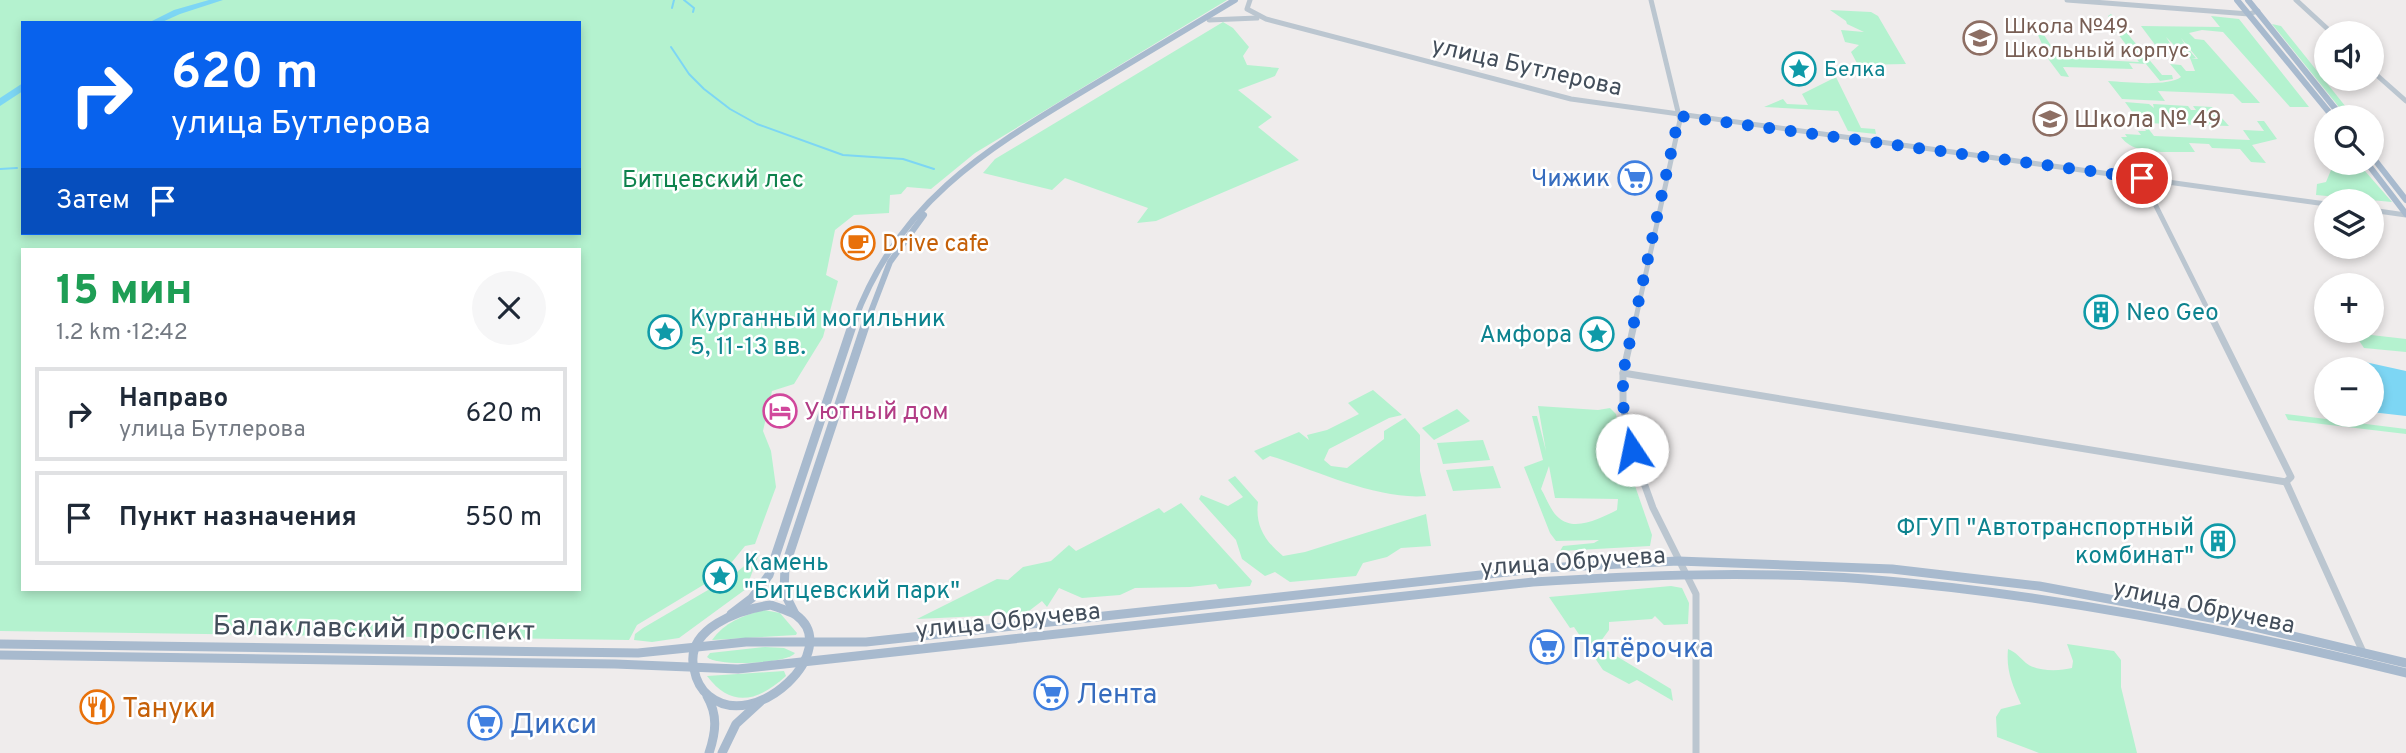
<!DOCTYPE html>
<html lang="ru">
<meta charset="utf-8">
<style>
:root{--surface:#fff;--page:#f6f6f7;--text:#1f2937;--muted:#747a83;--line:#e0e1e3}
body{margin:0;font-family:Overpass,sans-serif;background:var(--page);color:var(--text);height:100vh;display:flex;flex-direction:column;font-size:26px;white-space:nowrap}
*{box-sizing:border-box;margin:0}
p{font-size:23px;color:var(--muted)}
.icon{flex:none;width:38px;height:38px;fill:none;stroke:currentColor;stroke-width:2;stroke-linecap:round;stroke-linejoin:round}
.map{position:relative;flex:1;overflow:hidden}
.panel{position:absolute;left:21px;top:248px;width:560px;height:343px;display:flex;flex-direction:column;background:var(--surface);border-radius:0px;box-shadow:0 4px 10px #0003}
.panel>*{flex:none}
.guide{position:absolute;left:21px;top:21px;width:560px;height:214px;border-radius:0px;box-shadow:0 4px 10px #0003;background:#0862ed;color:#fff;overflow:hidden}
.controls{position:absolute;left:2314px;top:21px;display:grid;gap:14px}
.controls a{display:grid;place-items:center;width:70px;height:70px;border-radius:50%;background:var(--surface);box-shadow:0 4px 10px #0003;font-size:35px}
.pin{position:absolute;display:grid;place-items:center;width:60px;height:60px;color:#fff;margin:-30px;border:4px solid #fff;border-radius:50%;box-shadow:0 2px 7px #0007}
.me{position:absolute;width:77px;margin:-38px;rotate:349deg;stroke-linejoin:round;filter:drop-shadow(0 0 5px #0008)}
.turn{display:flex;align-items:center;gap:24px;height:147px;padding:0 35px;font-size:32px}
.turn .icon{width:91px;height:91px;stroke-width:2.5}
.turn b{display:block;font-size:49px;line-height:60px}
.then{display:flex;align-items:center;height:66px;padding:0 35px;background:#0003;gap:14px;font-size:26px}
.round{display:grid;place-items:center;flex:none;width:74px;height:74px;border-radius:37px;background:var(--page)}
.head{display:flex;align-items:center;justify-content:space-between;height:119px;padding:0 35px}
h1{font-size:42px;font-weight:800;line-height:52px;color:#1e9e55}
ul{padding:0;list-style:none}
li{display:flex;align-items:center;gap:21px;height:94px;margin:0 14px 10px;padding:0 21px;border:4px solid var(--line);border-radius:0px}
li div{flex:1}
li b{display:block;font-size:26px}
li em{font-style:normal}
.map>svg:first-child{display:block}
.green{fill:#b4f2cf;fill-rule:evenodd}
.water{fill:#7dd6f4}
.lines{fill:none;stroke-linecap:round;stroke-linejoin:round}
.stream{stroke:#7dd6f4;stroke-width:2}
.river{fill:#7dd6f4;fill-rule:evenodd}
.minor-far1{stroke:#bbc6d0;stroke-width:5}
.minor{stroke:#bbc6d0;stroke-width:7}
.major-far1{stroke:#a8bace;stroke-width:6}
.major{stroke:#a8bace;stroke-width:9}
.route{stroke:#0862ed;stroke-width:12;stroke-dasharray:0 21.6}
.labels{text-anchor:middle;stroke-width:5;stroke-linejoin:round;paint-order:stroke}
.far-education-label{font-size:21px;fill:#785e54;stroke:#fff;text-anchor:start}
.far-culture-label{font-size:21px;fill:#0d838f;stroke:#fff;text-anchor:start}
.street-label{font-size:24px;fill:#434e5b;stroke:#fff}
.education-label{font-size:24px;fill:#785e54;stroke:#fff;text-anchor:start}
.shop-label{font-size:24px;fill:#366cbe;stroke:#fff;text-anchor:end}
.park-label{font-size:24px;fill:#0e824d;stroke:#fff}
.food-label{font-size:24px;fill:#c56008;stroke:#fff;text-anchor:start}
.culture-label{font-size:24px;fill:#0d838f;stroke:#fff;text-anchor:start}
.hotel-label{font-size:24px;fill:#b23c85;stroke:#fff;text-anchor:start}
.near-street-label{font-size:28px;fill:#434e5b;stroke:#fff}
.near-shop-label{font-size:28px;fill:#366cbe;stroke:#fff;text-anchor:start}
.near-food-label{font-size:28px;fill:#c56008;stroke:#fff;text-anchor:start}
</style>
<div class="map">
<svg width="2406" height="753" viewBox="0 0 2406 753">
<rect width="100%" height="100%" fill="#efecec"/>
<g class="green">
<path d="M0,0H1227L975,153L931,189L907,187L901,194L890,195L889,213L854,215L835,230L826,275L838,281L823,337L794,384L772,391L763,431L771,451L776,487L755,544L745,546L723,573L637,625L629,640L0,631ZM23,23H579V233H23ZM23,250H579V590H23Z"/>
<path d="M1830,10L1871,12L1878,16L1906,64L1858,65L1851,52L1859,45L1845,42L1841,30L1864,32L1847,24L1846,21Z"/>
<path d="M2111,14L2162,75H2172L2173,79L2160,81L2146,64L2129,63L2133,69L2063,67L2069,77L2061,76L2049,60L2038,35H2044L2059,58L2139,62L2112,26L2079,23L2114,25L2108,16Z"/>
<path d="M2211,16L2239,19L2309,107H2290L2223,32L2202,30L2189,33L2195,39L2204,40L2260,103H2242L2233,94L2158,91L2165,101L2122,99L2108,81C2127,82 2167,87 2181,77L2170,64L2181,65L2186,71H2195L2190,58L2182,57L2176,50L2190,51L2196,58H2191L2198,59L2181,38L2188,49H2178L2166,37L2177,54H2162L2141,26L2220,27Z"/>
<path d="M1223,22L1233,28L1249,47L1243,56L1247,65L1279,68L1275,76L1238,90L1272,117L1258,127L1299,160L1156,221L1137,223L1148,208L1065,178L1052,190L983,173L995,159Z"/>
<path d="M2272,24L2281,26L2354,117H2347Z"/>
<path d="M1836,77L1861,128L1875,129L1876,134L1848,131L1838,111L1764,107L1783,99L1787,104L1808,105L1802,94Z"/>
<path d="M2125,102L2149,104L2154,108L2153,104L2188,106L2191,110H2196L2193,106L2212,107L2229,126L2144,123L2154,136L2250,140L2243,130L2264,131L2257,121H2264L2277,139L2252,145L2266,163L2251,162L2240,149L2212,148L2209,144L2189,143L2195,152C2174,151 2135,157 2121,137H2127L2125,134L2141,135L2138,131H2146Z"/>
<path d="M2334,163H2358L2392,202L2316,195L2317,184L2326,182Z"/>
<path d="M2354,333L2406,339V352L2364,348Z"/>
<path d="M1373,390L1402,415L1389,418L1329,449L1324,460L1331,466L1347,468L1384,439V431L1405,418L1420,435V471L1426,496C1380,500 1321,473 1277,458L1270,456L1263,460L1254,451L1299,432L1309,440L1307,435L1327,430L1359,414L1348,403Z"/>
<path d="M1538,406L1598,410L1610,408L1616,414L1624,454L1652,535L1650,546L1560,551L1563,546L1594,543L1599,540L1556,541L1550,533L1524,467L1543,460L1532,416H1537L1546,451ZM1549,466L1555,498L1618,499L1617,510C1601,518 1575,532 1559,518C1551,512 1546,497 1541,489Z"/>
<path d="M1457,409L1470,421L1434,440L1422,428Z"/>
<path d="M2285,414L2406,429V434L2288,420Z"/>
<path d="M1483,440L1490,460L1443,464L1437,443Z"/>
<path d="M1493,466L1501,488L1453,491L1446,470Z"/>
<path d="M1235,476L1258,502C1255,526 1265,541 1283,556L1305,552L1426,514L1431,546L1401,548L1387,557L1363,563L1356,576L1290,582L1275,572L1265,576L1242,559L1236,540L1199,499L1201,495L1228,506L1243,497L1228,480Z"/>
<path d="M1181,503L1252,581L1250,586L1219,589L1216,584L1190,587L1135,588L1120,595L1082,598L1059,588L1047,607L1042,601L1025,614L917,619L997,579L1008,580L1023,567L1051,561L1069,545L1076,551L1159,508L1164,513Z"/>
<path d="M759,554L746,589L679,638L652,642L634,640L635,634L643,628L732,576Z"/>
<path d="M1671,586L1682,588L1689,603L1688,624L1664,625L1655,616L1652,619L1609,622V630L1598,645L1671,689L1673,701L1637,680L1629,684L1603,670L1574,627L1570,628L1549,597Z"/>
<path d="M764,610L780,613L797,633L796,635L712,640C724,623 743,615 764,610Z"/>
<path d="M2067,644L2114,651L2121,660V687L2137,753H2039L1997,737L1996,717L2001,709L2021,704C2012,684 2006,670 2008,649C2017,653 2019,657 2026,663C2037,672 2060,671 2072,668L2073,661Z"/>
<path d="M765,647L784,648L795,653C787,664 717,667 707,657L710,653Z"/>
<path d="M784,671L786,676C758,701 732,709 707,676Z"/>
</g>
<path class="water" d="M2356,360L2406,371V416L2371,412V369H2350Z"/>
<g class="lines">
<g class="stream">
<path d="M684,0L694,8L693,12"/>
<path d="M672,8L674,0"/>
<path d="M671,47L689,74L704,89L730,109L757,124L843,155L903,159L934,169"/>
<path d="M0,169L17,168"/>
</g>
<g class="river">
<path d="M209,0H223L180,14L160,23H148L174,10Z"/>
<path d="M23,83V91L0,106V98Z"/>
</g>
<g class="minor-far1">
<path d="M1250,0L1247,9L1266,19L1571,99L2326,204"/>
<path d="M2067,0L2249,14L2258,11"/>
<path d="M2296,0L2332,33"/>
<path d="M1209,20L1257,18"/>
<path d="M2371,70L2406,101"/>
<path d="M2142,178L2214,322"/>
<path d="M2371,210L2406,215"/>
<path d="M1635,322L1680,120L1651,0"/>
</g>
<g class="minor">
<path d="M1635,320L1623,373V405L1632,450L1653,508L1696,594V753"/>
<path d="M2213,320L2291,477L2286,482L2363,652"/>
<path d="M1623,373L2286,482"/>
</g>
<g class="major-far1">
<path d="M2237,0L2333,117"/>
<path d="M2248,0L2342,117"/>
<path d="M2371,155L2406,200"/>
<path d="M2367,163L2406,214"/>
<path d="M854,322C897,204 982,152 1085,90C1135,60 1185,30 1235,0"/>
<path d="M867,322L890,262L924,215"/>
</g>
<g class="major">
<path d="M771,605C779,608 789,611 796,615C844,650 755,734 709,696C700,689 696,680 694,669C684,628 741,609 771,605Z"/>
<path d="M731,614L752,598L769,575L854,320"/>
<path d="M795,614L784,592L785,567L867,320"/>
<path d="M0,644L638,653L746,642H866L1544,568L1678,561L1892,569L2039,586L2238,623L2406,663"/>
<path d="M0,655L615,664L738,669L1533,582C1644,575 1755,571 1865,579C2049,594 2228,629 2406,673"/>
<path d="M707,696C718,715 716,732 709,753"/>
<path d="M722,753L736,724L760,702"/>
</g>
</g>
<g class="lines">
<path class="route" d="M1632,450L1623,405V373L1679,116L2142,178"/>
</g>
<defs>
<symbol id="school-ring" viewBox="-11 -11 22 22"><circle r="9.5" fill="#fff" stroke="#8d6e63" stroke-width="1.5"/><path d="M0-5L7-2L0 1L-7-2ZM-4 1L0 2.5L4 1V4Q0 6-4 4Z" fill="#8d6e63"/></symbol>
<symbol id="sight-ring" viewBox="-11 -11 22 22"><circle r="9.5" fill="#fff" stroke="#0f9aa8" stroke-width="1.5"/><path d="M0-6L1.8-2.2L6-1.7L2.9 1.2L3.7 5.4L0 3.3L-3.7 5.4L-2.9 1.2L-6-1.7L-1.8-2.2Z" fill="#0f9aa8"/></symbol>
<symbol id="supermarket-ring" viewBox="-11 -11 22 22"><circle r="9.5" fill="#fff" stroke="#3f7fe0" stroke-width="1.5"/><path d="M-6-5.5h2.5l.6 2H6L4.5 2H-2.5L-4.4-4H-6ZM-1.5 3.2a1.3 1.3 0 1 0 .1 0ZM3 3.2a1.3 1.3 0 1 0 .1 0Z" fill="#3f7fe0"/></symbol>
<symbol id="cafe-ring" viewBox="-11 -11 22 22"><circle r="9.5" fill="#fff" stroke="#e8710a" stroke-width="1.5"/><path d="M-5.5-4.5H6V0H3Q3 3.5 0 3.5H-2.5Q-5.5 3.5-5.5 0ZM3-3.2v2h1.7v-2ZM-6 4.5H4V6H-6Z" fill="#e8710a"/></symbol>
<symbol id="building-ring" viewBox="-11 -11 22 22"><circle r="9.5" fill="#fff" stroke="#0f9aa8" stroke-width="1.5"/><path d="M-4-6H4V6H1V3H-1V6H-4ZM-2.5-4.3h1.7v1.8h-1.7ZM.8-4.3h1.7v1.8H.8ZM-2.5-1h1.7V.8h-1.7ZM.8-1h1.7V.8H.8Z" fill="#0f9aa8"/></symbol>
<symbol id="hotel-ring" viewBox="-11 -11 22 22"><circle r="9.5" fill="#fff" stroke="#d1479c" stroke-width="1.5"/><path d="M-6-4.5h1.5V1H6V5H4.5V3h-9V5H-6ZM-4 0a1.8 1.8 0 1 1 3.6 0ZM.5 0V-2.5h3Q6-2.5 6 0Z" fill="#d1479c"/></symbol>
<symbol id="restaurant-ring" viewBox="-11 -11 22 22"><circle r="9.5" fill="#fff" stroke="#e8710a" stroke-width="1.5"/><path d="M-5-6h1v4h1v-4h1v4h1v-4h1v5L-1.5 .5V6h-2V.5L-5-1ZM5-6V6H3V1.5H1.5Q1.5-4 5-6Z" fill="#e8710a"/></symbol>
</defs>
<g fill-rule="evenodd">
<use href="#school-ring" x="1961" y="19" width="38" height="38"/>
<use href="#sight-ring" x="1780" y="50" width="38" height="38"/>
<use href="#school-ring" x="2031" y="100" width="38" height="38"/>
<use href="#supermarket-ring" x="1616" y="159" width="38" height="38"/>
<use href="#cafe-ring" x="839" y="224" width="38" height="38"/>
<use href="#building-ring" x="2082" y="293" width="38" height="38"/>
<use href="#sight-ring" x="646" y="313" width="38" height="38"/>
<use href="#sight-ring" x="1578" y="315" width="38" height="38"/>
<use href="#hotel-ring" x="761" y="392" width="38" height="38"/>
<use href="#building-ring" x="2199" y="522" width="38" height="38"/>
<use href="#sight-ring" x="701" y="557" width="38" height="38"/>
<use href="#supermarket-ring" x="1528" y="628" width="38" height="38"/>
<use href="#supermarket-ring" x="1032" y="674" width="38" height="38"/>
<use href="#restaurant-ring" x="78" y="688" width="38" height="38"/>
<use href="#supermarket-ring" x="466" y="704" width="38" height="38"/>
</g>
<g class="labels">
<g class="far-education-label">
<text x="2004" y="33">Школа №49.<tspan x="2004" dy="24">Школьный корпус</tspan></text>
</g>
<g class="far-culture-label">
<text x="1824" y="76">Белка</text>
</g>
<g class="street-label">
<text transform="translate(1527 66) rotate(13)" y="8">улица Бутлерова</text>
<text transform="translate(1573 561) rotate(-4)" y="8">улица Обручева</text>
<text transform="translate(2204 606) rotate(12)" y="8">улица Обручева</text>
<text transform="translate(1008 620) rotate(-6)" y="8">улица Обручева</text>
</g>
<g class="education-label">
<text x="2074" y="127">Школа № 49</text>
</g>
<g class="shop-label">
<text x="1610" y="186">Чижик</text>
</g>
<g class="park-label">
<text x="713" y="187">Битцевский лес</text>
</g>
<g class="food-label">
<text x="882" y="251">Drive cafe</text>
</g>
<g class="culture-label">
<text x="2126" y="320">Neo Geo</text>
<text x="690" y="326">Курганный могильник<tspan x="690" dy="28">5, 11-13 вв.</tspan></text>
<text x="1572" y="342" text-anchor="end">Амфора</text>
<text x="2194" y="535" text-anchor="end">ФГУП "Автотранспортный<tspan x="2194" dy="28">комбинат"</tspan></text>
<text x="744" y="570">Камень<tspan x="744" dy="28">"Битцевский парк"</tspan></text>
</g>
<g class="hotel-label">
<text x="804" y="419">Уютный дом</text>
</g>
<g class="near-street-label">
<text transform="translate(374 627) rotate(1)" y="10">Балаклавский проспект</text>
</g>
<g class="near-shop-label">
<text x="1572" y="657">Пятёрочка</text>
<text x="1076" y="703">Лента</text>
<text x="510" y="733">Дикси</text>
</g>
<g class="near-food-label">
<text x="122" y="717">Тануки</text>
</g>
</g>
</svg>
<div class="controls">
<a><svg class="icon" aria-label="sound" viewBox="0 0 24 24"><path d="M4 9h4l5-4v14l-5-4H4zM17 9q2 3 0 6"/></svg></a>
<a><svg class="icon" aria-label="search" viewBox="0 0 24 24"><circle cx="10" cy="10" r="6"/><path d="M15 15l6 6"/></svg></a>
<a><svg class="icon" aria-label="layers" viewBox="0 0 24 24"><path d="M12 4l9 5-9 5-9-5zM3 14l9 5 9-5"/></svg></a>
<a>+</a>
<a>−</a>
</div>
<div class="pin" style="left:2142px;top:178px;background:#d93025"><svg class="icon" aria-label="arrive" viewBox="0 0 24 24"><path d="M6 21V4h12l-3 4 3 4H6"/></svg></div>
<svg class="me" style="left:1632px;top:450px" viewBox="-20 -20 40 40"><circle r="19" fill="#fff"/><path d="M0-13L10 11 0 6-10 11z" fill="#0862ed"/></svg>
<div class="guide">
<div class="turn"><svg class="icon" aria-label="right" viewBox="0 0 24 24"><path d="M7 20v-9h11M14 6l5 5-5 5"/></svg><div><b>620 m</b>улица Бутлерова</div></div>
<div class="then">Затем<svg class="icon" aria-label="arrive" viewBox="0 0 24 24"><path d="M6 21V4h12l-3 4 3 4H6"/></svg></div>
</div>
<section class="panel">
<div class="head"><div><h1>15 мин</h1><p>1.2 km · 12:42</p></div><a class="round"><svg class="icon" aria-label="close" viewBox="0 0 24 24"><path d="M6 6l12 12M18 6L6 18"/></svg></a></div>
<ul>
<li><svg class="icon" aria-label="right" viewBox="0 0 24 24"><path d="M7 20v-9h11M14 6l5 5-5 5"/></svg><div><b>Направо</b><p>улица Бутлерова</p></div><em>620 m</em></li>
<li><svg class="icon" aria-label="arrive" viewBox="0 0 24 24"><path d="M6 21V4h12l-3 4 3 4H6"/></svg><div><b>Пункт назначения</b></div><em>550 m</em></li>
</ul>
</section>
</div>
